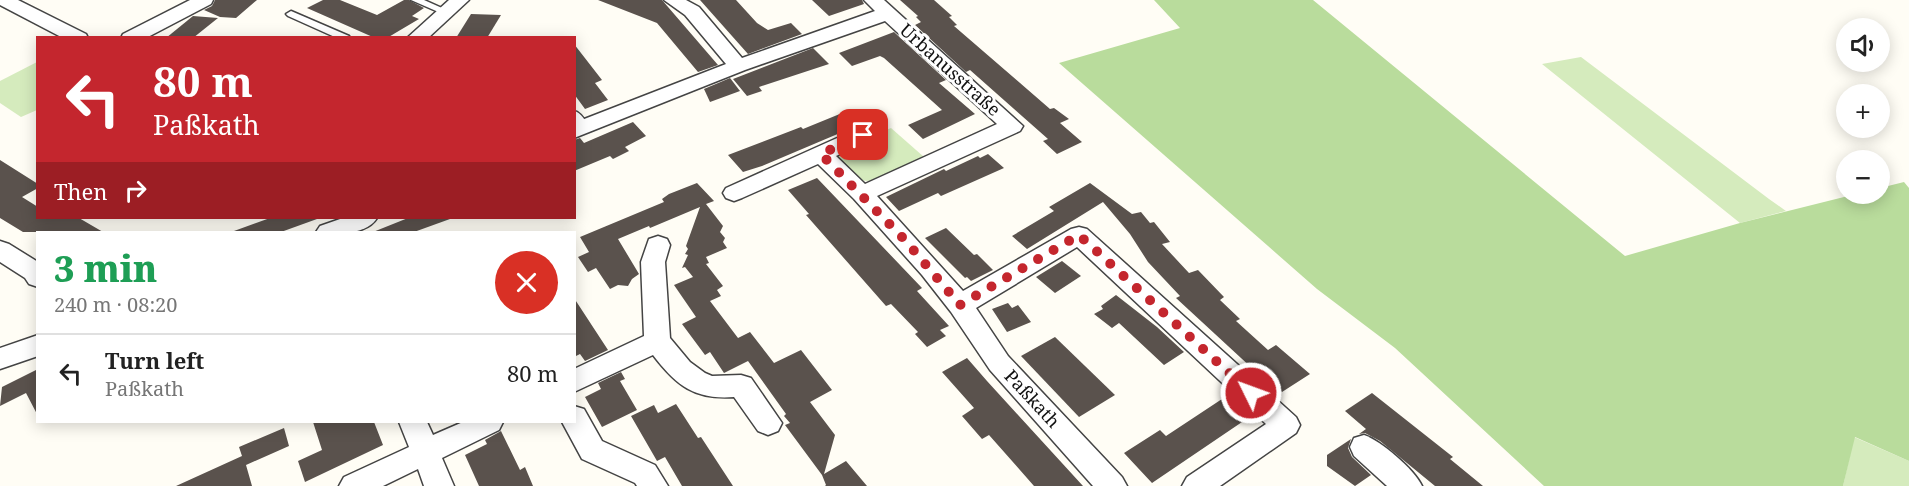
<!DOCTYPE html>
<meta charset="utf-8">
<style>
:root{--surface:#fff;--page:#f6f6f6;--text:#222;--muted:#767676;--line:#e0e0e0}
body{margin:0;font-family:"Noto Serif",serif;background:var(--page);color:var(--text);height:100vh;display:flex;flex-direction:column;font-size:22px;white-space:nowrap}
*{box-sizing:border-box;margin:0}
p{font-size:20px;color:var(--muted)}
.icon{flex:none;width:33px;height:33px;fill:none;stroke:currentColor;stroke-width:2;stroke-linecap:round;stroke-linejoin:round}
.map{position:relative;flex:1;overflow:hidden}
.details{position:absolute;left:36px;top:231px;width:540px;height:192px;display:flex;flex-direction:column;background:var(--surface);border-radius:0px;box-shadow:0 3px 15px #0003}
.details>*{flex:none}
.banner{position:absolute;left:36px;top:36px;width:540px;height:183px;border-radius:0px;box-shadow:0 3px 15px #0003;background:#c4262e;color:#fff;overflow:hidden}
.buttons{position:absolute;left:1836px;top:18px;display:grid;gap:12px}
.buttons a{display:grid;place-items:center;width:54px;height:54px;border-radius:50%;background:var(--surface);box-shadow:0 3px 15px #0003;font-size:30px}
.pin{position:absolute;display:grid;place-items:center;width:51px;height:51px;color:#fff;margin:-26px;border-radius:12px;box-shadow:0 3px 9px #0006}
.me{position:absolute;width:66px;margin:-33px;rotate:312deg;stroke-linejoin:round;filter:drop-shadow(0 0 4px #0008)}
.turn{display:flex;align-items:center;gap:21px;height:126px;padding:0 18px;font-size:27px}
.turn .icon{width:78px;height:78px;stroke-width:2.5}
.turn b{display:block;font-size:42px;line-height:51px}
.then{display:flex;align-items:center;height:57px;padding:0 18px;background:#0003;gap:12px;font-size:22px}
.round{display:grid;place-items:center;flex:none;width:63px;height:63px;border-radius:32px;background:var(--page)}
.head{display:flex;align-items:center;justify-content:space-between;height:102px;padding:0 18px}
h1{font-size:36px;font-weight:800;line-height:45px;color:#1e9e55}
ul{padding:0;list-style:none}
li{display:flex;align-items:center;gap:18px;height:78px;padding:0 18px;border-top:2px solid var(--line)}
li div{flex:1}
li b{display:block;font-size:22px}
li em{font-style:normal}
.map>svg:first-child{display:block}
.green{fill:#d5ebbd}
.forest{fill:#b9dc9c}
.building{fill:#5a524d}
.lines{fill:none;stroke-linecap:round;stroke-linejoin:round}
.service-casing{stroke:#444;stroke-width:3}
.minor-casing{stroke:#444;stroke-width:3}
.service{fill:#fff;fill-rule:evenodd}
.minor{fill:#fff;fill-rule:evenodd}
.route{stroke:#c4262e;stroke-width:10;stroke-dasharray:0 18}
.labels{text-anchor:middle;stroke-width:6;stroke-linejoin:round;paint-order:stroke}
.street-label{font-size:18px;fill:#111;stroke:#fff}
</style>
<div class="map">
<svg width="1909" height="486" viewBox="0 0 1909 486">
<rect width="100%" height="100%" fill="#fffdf5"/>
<g class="green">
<path d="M1581,57L1769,199L1786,211L1740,223L1542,64Z"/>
<path d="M37,62V110L21,117L0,103V81Z"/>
<path d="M891,128L924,157L870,181L854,180L835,160V155L848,145Z"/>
<path d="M1854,437L1909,461V486H1843Z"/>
</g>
<path class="forest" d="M1154,0H1313L1625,256L1740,223L1856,194H1880V188L1904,182L1909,188V461L1855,437L1843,486H1544L1395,348L1317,289L1059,63L1180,28Z"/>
<g class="building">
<path d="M215,0H257L236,18L220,17L204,10L212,6Z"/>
<path d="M323,0H340L377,15L404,0H409L424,8L412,16L419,19L397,32L387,38H375L307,8Z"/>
<path d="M598,0H662L718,65L698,72L657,23Z"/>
<path d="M700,0H736L757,23L768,30L791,23L802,34L748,54Z"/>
<path d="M812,0H862L864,4L829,16Z"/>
<path d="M900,0H934L952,16L949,17L957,25L954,26L1050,109L1054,108L1069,119L1060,123L1082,142L1057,154L1043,141L1048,139L970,70L966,72L915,25L921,22L916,17L918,16Z"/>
<path d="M471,14L501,15L487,38H456Z"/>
<path d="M193,16L218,18L193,38H166Z"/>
<path d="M894,32L946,80L939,83L975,114L923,139L908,125L942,110L884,58L880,56L852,66L839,53Z"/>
<path d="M574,44L602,80L595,83L608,100L585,109L574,94Z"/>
<path d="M813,48L829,64L759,87L762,91L747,96L733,79Z"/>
<path d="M730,78L740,91L710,102L704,89Z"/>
<path d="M852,109L866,122L762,166L743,172L728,155L801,127L803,129Z"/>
<path d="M633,122L646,136L625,147L629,151L613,159L610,156L574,171V140L580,138L584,143Z"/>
<path d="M988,154L1004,168L941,196L938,193L899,211L886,197L944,169L946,171L978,156L980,158Z"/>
<path d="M0,160L38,184V188L22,197L38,207V218H79L103,232H23L0,218Z"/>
<path d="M817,178L922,288L917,291L949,326L940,330L946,336L927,347L915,334L918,332L891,304L886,306L806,215L809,214L788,190Z"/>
<path d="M697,183L714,201L706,204L723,226L720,232L725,238L723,242L727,248L706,257L709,263L706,264L723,286L717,290L721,296L710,301L738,338L750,332L774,363L801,350L832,390L810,402L835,435L824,474L846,461L867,486H825L826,485L822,475L785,425L790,423L784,416L786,414L748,361L724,373L710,352L705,355L682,324L696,317L674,285L693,277L685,267L682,268L688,255L685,254L688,249L686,246L700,207L650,228L649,226L618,239L639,274L632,279L628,286L618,285L610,289L596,268L588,272L578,257L589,252L580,237L664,202L662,199L669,194Z"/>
<path d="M1090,183L1132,214L1141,212L1150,223L1154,222L1170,242L1162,244L1189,273L1198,270L1224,297L1220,300L1240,319L1236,321L1268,350L1276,345L1310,374L1282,392L1269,381L1267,382L1176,298L1180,296L1148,262L1130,234L1103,202L1027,249L1012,236L1054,211L1049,207Z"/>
<path d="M270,218H317V219L281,232H234V231Z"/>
<path d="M408,218H449L450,219L414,232H373Z"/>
<path d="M946,228L974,255L977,254L993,270L971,281L967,277L965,278L925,238Z"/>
<path d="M1062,261L1081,276L1055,293L1036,277Z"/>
<path d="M1116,295L1157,327L1184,352L1164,365L1119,323L1112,328L1094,314L1103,309L1101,306Z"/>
<path d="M574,298L608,350L585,361L580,354L574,357Z"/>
<path d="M1008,303L1012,308L1018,305L1031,322L1007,332L992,309Z"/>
<path d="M1055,337L1115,395L1079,417L1021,356Z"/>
<path d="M967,358L987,381L1083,486H1034L989,435L982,439L962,416L974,408L942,372Z"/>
<path d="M38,369V416L26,393L0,406L2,387Z"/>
<path d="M621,372L625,379L620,381L637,410L602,427L585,397L601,389L598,383Z"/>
<path d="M1372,393L1453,457L1450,459L1483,486H1435L1380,441L1365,433L1359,434L1366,429L1345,411Z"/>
<path d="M1222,399L1245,420L1152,483L1124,453L1160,430L1166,436Z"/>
<path d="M676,404L698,438L701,437L733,486H682L665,457L657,461L631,416L654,405L658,413Z"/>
<path d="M313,422H374L383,445L305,482L298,461L322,450Z"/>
<path d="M284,428L289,446L246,465L252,486H176L242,456L239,447Z"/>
<path d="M501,431L520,470L525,467L533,486H479L465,455L487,444L485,440Z"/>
<path d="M1351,439L1348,448L1352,457L1371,475L1355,486L1327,466V455Z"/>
</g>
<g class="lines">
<defs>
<g id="service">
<path d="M411,0H424L451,12L446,15L443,14Z"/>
<path d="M291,11L349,36L350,38H337L288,16L286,14Z"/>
<path d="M574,111C581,112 586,122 589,127L588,129H580L574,122Z"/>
</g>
<g id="minor">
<path d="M0,0H18L86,34L88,38H63L0,5Z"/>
<path d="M190,0H213L211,4L146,38H121L123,34Z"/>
<path d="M449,0H469L428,38H407Z"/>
<path d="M664,0H686L699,7L742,58L875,11L864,0H884L1023,126L1020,131L877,196L963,291L1071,229L1079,227L1087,229L1296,417L1300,425L1296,433L1220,486H1182L1187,477L1266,424L1077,247L976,308L1008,356L1122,477L1127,486H1093L990,370L951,312L922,275L854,199L818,164L742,198L734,201L726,198L723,193L726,188L855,130L863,128L871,130L874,135L871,140L836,156L865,184L997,124L885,21L745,70L574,138V123L726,64L685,15Z"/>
<path d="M343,218H377C366,236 334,234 316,232L320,226Z"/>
<path d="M658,236L667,239L670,245L665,262L670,338L690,362L705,373L712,376L741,375L751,378L782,423L778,431L768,435L758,431L734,397C694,400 676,385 653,355L574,392V369L644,336L641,262L649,239Z"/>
<path d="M0,241L9,244L38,262V287L29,284L25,278L0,262Z"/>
<path d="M38,335V356L0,369V348Z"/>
<path d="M574,406L584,409L602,441L655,465L668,486H637L635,483L582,459L562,422H574Z"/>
<path d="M399,422H427L433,435L463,422H503L499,430L442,458L454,486H424L418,469L383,486H339L344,477L409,447Z"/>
<path d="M1364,435C1381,441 1414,469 1422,486H1387L1354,456L1350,447L1354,438Z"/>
</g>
</defs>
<use href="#service" class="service-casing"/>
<use href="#minor" class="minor-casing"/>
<use href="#service" class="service"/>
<use href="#minor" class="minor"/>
</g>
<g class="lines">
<path class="route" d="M863,135L821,154L904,239L960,305L1079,235L1251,393"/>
</g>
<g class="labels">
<g class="street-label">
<text transform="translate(950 70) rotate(42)" y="6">Urbanusstraße</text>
<text transform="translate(1032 399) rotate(47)" y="6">Paßkath</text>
</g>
</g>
</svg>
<div class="buttons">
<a><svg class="icon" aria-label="sound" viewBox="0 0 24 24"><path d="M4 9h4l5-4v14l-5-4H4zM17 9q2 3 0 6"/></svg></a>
<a>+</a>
<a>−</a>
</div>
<div class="pin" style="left:863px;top:135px;background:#d93025"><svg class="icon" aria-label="arrive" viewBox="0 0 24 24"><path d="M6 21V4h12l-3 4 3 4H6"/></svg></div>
<svg class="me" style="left:1251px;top:393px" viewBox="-20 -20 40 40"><circle r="17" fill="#c4262e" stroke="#fff" stroke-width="3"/><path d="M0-11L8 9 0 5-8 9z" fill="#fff"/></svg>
<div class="banner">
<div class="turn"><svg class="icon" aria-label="left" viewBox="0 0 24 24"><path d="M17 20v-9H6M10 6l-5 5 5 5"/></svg><div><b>80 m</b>Paßkath</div></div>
<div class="then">Then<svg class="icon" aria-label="right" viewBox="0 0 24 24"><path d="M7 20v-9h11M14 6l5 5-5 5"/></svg></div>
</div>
<section class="details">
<div class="head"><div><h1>3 min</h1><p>240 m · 08:20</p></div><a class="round" style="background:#d93025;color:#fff"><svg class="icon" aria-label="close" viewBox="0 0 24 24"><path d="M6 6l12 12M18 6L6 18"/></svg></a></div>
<ul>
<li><svg class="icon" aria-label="left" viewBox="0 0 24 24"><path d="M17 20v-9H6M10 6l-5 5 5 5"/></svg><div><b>Turn left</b><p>Paßkath</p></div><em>80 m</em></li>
</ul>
</section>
</div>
